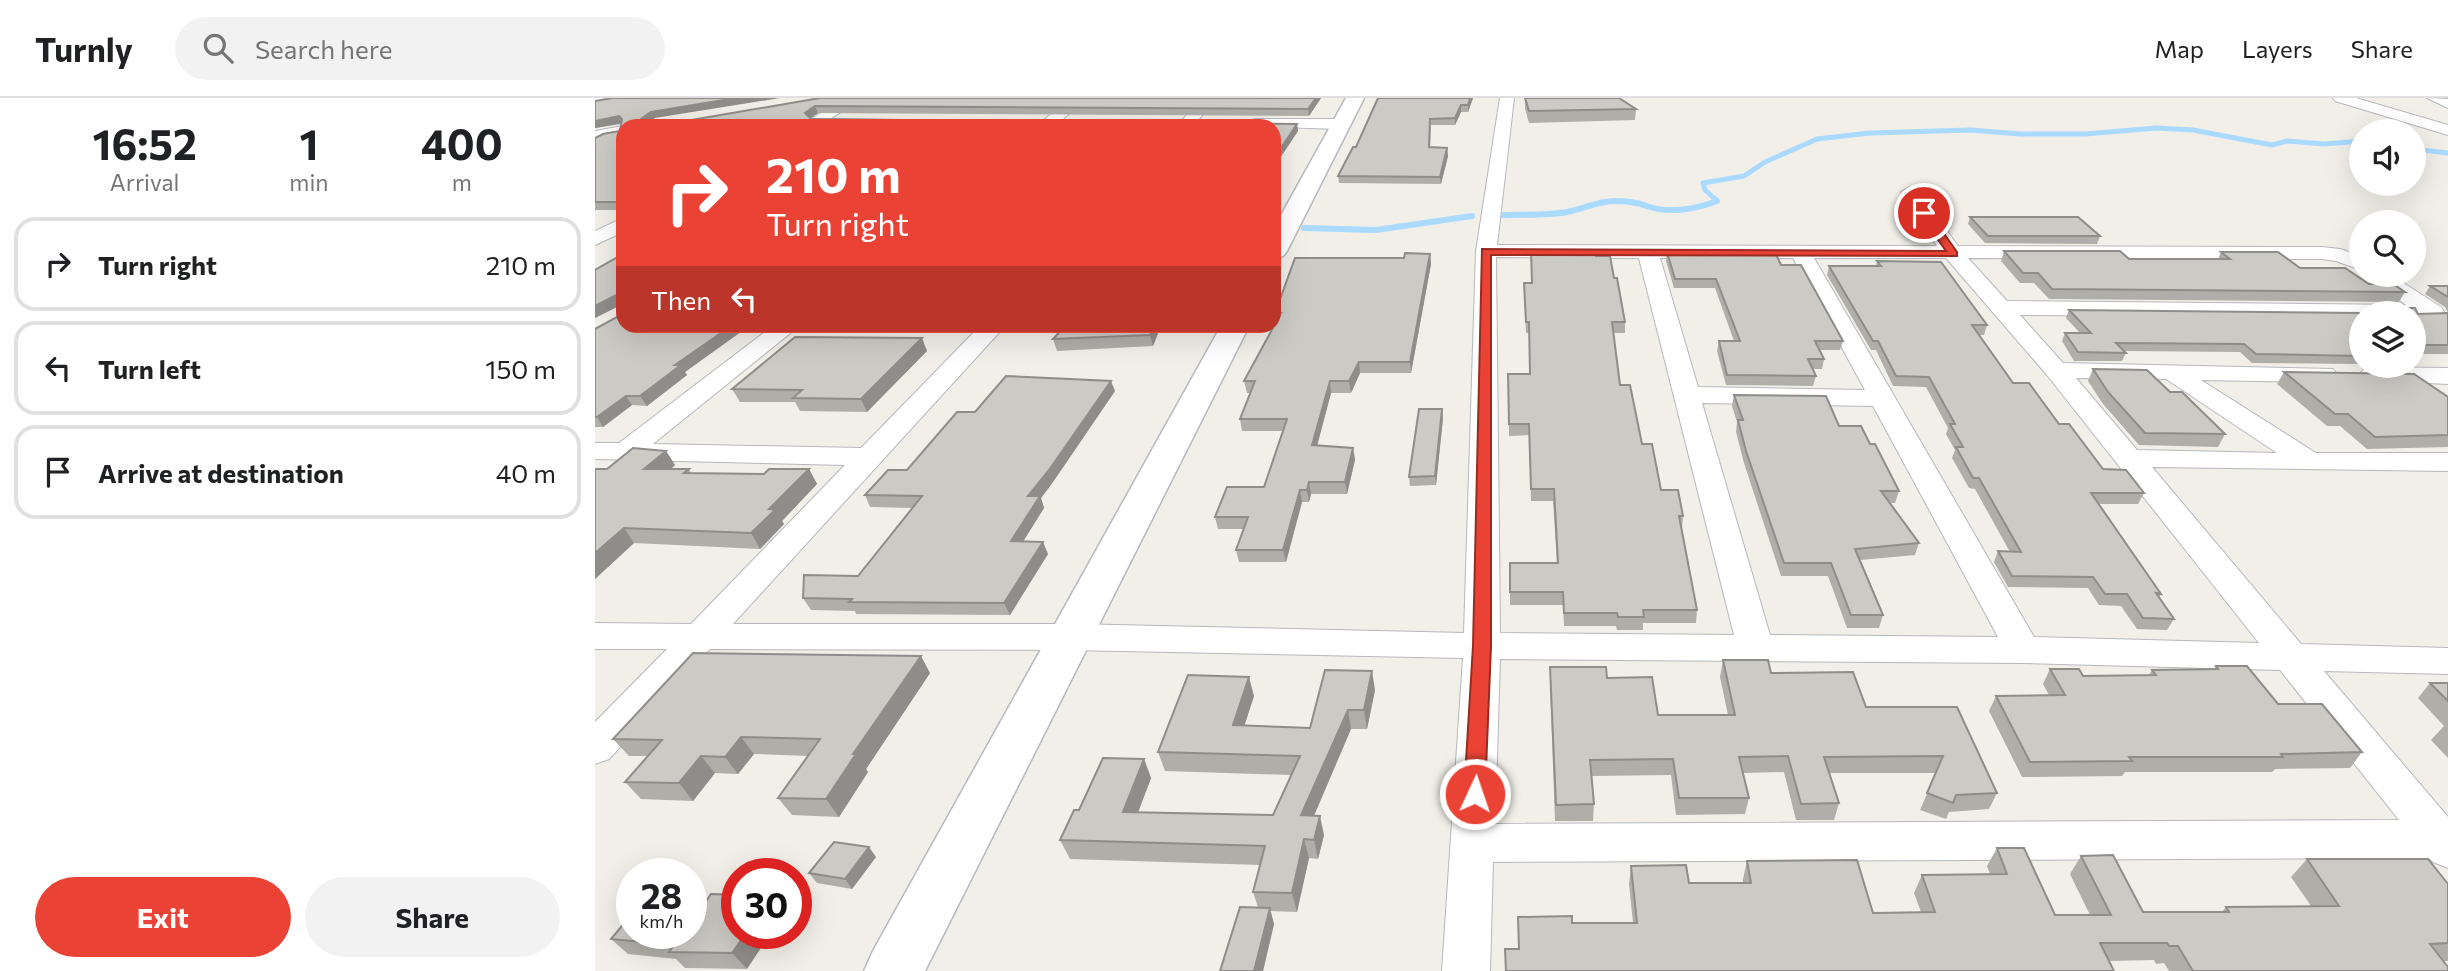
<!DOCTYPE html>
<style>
:root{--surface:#fff;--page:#f2f2f2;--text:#202124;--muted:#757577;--line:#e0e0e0;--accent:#ea4335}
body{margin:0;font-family:Commissioner,sans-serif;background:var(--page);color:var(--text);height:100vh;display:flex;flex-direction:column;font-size:26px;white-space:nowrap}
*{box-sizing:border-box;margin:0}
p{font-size:23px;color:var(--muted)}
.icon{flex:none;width:38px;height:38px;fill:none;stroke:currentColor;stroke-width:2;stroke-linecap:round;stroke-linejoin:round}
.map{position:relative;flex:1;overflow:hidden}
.drawer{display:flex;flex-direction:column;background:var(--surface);width:595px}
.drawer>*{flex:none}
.hud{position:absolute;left:21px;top:21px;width:665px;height:214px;border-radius:21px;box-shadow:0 7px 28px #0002;background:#ea4335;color:#fff;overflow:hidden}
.buttons{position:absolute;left:1754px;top:21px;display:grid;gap:14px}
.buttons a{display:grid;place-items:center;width:77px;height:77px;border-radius:50%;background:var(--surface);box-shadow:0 7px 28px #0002;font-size:35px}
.speed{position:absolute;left:21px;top:760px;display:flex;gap:14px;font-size:35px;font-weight:700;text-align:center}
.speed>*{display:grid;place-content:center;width:91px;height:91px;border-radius:50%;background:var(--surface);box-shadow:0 7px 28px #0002;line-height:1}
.speed small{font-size:18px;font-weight:400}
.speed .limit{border:10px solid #d22;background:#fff;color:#111}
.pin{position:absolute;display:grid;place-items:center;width:60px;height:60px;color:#fff;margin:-30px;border:4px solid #fff;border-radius:50%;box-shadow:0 2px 7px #0007}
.me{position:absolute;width:77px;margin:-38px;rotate:3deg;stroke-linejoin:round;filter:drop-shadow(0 0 5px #0008)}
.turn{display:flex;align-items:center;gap:24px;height:147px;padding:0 35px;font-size:32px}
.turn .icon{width:91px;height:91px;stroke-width:2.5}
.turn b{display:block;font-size:49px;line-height:60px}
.then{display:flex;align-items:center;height:66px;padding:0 35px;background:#0003;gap:14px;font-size:26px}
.eta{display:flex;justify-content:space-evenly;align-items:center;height:119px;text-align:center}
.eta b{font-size:42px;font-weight:700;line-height:49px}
.button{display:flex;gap:14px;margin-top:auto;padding:14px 35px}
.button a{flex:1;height:80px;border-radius:42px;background:var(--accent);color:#fff;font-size:28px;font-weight:700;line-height:80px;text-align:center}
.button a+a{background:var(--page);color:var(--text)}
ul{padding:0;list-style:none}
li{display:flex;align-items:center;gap:21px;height:94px;margin:0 14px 10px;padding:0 21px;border:4px solid var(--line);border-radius:21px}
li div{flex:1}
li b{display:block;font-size:26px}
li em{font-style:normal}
header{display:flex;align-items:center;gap:42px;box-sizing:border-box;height:98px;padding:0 35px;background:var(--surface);border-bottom:2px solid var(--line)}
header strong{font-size:33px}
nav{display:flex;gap:38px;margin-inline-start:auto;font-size:24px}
.search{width:490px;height:63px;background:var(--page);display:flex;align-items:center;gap:18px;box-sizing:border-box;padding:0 24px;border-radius:38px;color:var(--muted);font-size:26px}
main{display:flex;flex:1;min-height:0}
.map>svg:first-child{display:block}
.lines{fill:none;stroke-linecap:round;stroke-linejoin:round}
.stream-far1{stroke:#aadaff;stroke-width:5}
.stream{stroke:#aadaff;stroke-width:6}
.street-casing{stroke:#b5b8bc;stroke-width:2}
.secondary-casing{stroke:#b6babf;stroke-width:3}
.street{fill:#fff;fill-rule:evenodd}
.secondary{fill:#fff;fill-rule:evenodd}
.wall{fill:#afaea9}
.shaded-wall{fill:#8f8d8a}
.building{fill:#cccac5;stroke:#8f8d8a;stroke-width:2}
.route{fill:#ea4335;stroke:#982c22;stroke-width:2}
</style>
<header>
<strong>Turnly</strong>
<div class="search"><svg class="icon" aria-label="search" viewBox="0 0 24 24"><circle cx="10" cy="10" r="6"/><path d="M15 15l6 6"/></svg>Search here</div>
<nav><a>Map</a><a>Layers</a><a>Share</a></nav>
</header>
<main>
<section class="drawer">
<div class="eta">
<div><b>16:52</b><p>Arrival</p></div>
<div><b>1</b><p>min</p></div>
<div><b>400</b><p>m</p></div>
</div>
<ul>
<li><svg class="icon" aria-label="right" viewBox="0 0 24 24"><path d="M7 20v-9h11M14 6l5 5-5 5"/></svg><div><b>Turn right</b></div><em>210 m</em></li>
<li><svg class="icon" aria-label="left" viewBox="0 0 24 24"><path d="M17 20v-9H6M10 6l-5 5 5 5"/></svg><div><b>Turn left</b></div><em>150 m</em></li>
<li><svg class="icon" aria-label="arrive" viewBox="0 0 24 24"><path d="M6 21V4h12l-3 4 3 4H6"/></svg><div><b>Arrive at destination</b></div><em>40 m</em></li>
</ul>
<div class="button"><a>Exit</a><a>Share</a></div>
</section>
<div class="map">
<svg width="1853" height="873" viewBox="0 0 1853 873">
<rect width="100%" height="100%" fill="#f1efe8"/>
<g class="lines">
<g class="stream-far1">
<path d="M1818,51L1853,55"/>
<path d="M1122,103L1110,92L1108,85L1149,78L1170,64L1222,41L1275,35L1376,32L1425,36H1490L1561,30L1598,32L1677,47L1692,43L1729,46L1766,43"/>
</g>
<g class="stream">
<path d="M906,117C927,116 951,118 972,114C989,111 1002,103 1020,103C1032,103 1041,104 1052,108C1074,116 1101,111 1122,103L1120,101"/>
<path d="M709,130L781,132L877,118"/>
</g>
<defs>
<g id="street">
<path d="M250,0H268L224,28H205Z"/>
<path d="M474,0H490L461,28H449L447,25L449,22Z"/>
<path d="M607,0H622L598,28H582Z"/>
<path d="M905,0H919L902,147L1342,148L1306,94L1315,89L1321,90L1363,148L1727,149L1745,151L1766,158V172L1741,163L1727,161L1373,160L1412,203L1811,207L1771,177H1796L1846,209L1849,214L1846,219L1818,221V215H1766V220L1425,217L1468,265L1738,271L1742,276L1738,281L1729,284L1606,282L1721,355H1853V373L1557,369L1706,546L1853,550V576L1729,573L1853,719V770L1838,764L1834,760L898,764L895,873H847L868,560L475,552L115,551L14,661L0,666V624L72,551H0V525L96,526L250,367L0,361V345H24L178,228H204L58,346L266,350L385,228H410L138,526H475L869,535L881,153ZM901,159L1044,160L1139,537L905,535ZM1065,160H1198L1270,292L1103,289ZM1219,160H1351L1452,277L1664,545L1439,539ZM1481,280L1571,281L1682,355L1542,352ZM1107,305L1278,308L1403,539L1175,537ZM905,561L1428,565L1685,572L1804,722L900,726Z"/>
<path d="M1738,0H1761L1853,27V37L1740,3Z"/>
<path d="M1832,0L1853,1V10Z"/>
<path d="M660,21H746L754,26L746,31L654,28V23Z"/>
<path d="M28,28V38L0,43V33Z"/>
<path d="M28,120V134L0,147V133Z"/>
<path d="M1777,269L1853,270V286L1768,282L1764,277L1768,272Z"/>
</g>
<g id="secondary">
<path d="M0,0H24L21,4L0,8Z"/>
<path d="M751,0H769L692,153L688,158L679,161V130Z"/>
<path d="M626,228H654L330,873H269L278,853Z"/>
</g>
</defs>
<use href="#street" class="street-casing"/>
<use href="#secondary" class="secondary-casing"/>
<use href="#street" class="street"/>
<use href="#secondary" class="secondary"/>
</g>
<g class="wall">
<path d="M225,0H726L714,18L223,15L215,20L702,26L703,33L685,60H679V28H28V112H0V40L25,33L26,26L0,30V2L60,20L55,24H85Z"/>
<path d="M783,0H878L873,14H866L860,27H836L835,49L852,50L853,58L846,86L744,85L743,78L761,49Z"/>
<path d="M930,0L1041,11L1040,22L934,25L930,11Z"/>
<path d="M1375,119L1505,138L1502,146L1390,145L1373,126Z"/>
<path d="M1409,153L1534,161H1623L1626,154L1705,170L1810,194L1804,204L1454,201L1439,185H1425L1406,163Z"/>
<path d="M1072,154L1186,167L1248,243L1245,252H1225L1229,261L1227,271H1217L1221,278L1218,288L1131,287L1122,253L1124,243H1139L1120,190H1079L1071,163Z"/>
<path d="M28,156V228H154L90,274L92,277L52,308L37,307L8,329H0V231L24,218L23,208L0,220V172Z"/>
<path d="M835,156L836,166L816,275H765L756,295H736L722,348L758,350L760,362L752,396H716L714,404H707L691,464H644L641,452L649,431H623L620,419L669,389L688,333H647L645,321L655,295H652L649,283L681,224L680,215L809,160Z"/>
<path d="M1001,158L1019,180L1030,224V235H1018L1025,287L1047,346L1066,392L1088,418L1087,430L1102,512L1101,525H1048V532H1022L1021,528H969L968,507H915V465H962L958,403H936L934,337L914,338L913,276H935L934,235H931L929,195L937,185Z"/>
<path d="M1282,163L1392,227L1389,237H1384L1418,285L1464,326L1508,371L1549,395L1543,406H1504L1566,496L1564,500L1579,521L1572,532L1542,531L1526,508L1504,507L1493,490L1413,489L1399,464L1403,453L1415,454L1380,391L1374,390L1357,360L1360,352L1351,336L1353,330L1331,289L1298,288L1281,252H1276L1232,177L1234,168H1281Z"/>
<path d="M1835,188H1853V256H1818V215H1766V266L1657,265L1645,254L1529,253L1531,255L1527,263H1479L1467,243L1470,235H1485L1471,220L1474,212L1771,215L1773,210H1820L1823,216L1853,215L1850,209L1830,196Z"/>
<path d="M566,228L558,248L462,253L458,241Z"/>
<path d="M332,253L272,314L205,313L200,304H145L137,291Z"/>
<path d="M1498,271L1575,294L1630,336L1623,349L1544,347L1508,306L1493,283Z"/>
<path d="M1689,274L1853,299V349L1772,351L1745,328H1732L1682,286Z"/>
<path d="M520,293L458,384L446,400L449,410L428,443L453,456L415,517L261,516L260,513L216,512L208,500L263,478L318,410L275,409L270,397L312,372L380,314Z"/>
<path d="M1139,297L1244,328L1275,346L1304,393L1300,405H1295L1324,445L1320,457L1265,462L1288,517L1284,530H1252L1233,478H1186L1149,365L1141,334L1142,324L1137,308Z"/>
<path d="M848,320L841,387L815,388L814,379Z"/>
<path d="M71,353L80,367L76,371H94L96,375L169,376L214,371L222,386L187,423L189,426L165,451L39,445L0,481L12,371Z"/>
<path d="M1128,562L1176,575L1271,609H1362L1402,695L1394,711L1354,714L1351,721L1325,712L1341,675H1234L1244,705L1239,722H1201L1189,674L1148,675L1154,700L1150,716L1081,717L1076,677L997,678L999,706L998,723H960L955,586V569L1012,580L1063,617H1133L1125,579Z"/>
<path d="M1621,568L1683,606L1767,654L1755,670L1680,671L1677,674H1530L1527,678L1427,679L1394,613L1401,598L1454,597L1448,586L1455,571L1488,578L1554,577L1557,572L1619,571Z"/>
<path d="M335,575L271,671L273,674L244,719L197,717L183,700L214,658L159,656L143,676L120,675L98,703L46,701L30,684L53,658H34L18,641Z"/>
<path d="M1835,585H1853V660L1836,642L1849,628L1823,600Z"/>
<path d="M780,592L772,631H756L719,718L729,737L723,761L714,760L702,814L675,813L679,826L668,873H625L663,809L658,794L665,767L475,761L465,742L484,712L549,661L556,680L543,714L678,717L696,677L570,673L563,654L659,598L649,628L715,630Z"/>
<path d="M1402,750L1460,817H1495L1475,776L1486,758L1548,814H1627L1631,809L1716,808L1696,779L1712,761L1853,786V863H1848L1853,873H1574L1569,865L1561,866L1559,862L1514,863L923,851L977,825H1038L1034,786L1036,768L1094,785H1148V781L1152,763L1278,815L1326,814L1319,795L1327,777L1395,776L1392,768Z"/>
<path d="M281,759L257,791L222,785L214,775Z"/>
<path d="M109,806L152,871L90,870L81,861L33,856L16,841Z"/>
</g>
<g class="shaded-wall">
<path d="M141,0H185L60,20L49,28L46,21L56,14Z"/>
<path d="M721,0H726L714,18L713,11Z"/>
<path d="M875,0H878L873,14V7Z"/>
<path d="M866,7V14L860,27V20Z"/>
<path d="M220,8L223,15L213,22L210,15Z"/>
<path d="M24,18L28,25L0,30V23Z"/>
<path d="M702,26L703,33L685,60L684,53Z"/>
<path d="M852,50L853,58L846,86L845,79Z"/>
<path d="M835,156L836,166L816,275L815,264Z"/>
<path d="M23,196L28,206L0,220V208Z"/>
<path d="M136,228H154L90,274L92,277L52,308L45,298L80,267Z"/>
<path d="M559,228H566L558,248L555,237Z"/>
<path d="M327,240L332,253L272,314L266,301Z"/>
<path d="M764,264L765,275L756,295L754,283Z"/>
<path d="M516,283L520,293L458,384L446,400L449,410L421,455L416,443L433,398Z"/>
<path d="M735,283L736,295L719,359L717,347Z"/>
<path d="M31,298L37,307L8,329L2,319Z"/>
<path d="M847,311L848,320L841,387L840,378Z"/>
<path d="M758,350L760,362L752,396L750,384Z"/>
<path d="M71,353L80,367L59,385L49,371Z"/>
<path d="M214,371L222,386L187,423L189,426L165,451L156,435L174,411Z"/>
<path d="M714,384L716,396L714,404L712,392Z"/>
<path d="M705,392L707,404L691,464L688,452Z"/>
<path d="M29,430L39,445L0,481V455Z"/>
<path d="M448,444L453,456L415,517L409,505Z"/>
<path d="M326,558L335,575L271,671L273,674L244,719L231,701L258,656Z"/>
<path d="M777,573L780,592L772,631L769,612Z"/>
<path d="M654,579L659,598L643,647L638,627Z"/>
<path d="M753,612L756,631L711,736L706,717Z"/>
<path d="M146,639L159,656L143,676L130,659Z"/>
<path d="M106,658L120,675L98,703L84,685Z"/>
<path d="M549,661L556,680L536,733L528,714Z"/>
<path d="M725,718L729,737L723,761L719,742Z"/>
<path d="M709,741L714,760L702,814L697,795Z"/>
<path d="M274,749L281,759L257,791L250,781Z"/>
<path d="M675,810L679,826L668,873H659Z"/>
<path d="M151,835H176L152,871L137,855Z"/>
</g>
<g class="building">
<path d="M17,0H141L56,14L46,21L48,24H85L225,0H721L713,11L220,8L210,15L216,21L702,26L684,53H679V28H28V104H0V40L8,36L25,33L27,21L24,18L0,23V3Z"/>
<path d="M783,0H875L873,7H866L860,20L835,21L834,49L852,50L845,79L743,78L758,49H761Z"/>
<path d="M930,0H1024L1041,11L934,13Z"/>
<path d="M1375,119H1483L1505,138H1393Z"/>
<path d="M936,152H1000L1001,158H1015L1019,180H1022L1030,224H1017L1025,287H1035L1047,346H1057L1066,392H1083L1088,418H1084L1102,512H1048L1049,519H1023L1022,515H969L968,494H915V465H963L959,391H936L934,326H914L913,276H935L934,224H931L929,185H937Z"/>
<path d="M1409,153H1525L1534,161H1635L1626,154H1683L1705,170H1750L1774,186H1798L1810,194L1457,191L1443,175H1428Z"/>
<path d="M1072,154H1180L1186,167H1206L1248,243H1220L1229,261H1213L1221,278L1132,277L1124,243H1145L1121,181H1080Z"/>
<path d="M810,155L835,156L815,264H764L754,283H735L717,347L758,350L750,384H714L712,392H705L688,452H641L653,419H620L632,389H669L692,321H645L660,283H649L686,215H680L700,160H809Z"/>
<path d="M28,156V228H136L80,267H86L45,298H31L2,319H0V231L24,218L23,196L0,208V172Z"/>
<path d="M1282,163L1346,164L1392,227H1377L1418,285H1434L1464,326H1474L1508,371L1531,372L1549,395H1496L1566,496L1561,495L1579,521L1548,520L1532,496H1510L1498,479L1417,478L1403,453L1426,454L1384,380H1378L1361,349H1368L1355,326H1360L1334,279L1301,278L1283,243H1278L1234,168H1286Z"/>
<path d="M1835,188H1853V199Z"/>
<path d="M1773,210H1820L1823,216L1853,215V247H1818V215H1766V258L1661,256L1649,246L1521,245L1531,255L1483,254L1470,235H1496L1474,212L1771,215Z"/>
<path d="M470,228H559L555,237L458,241Z"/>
<path d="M200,239L327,240L266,301L198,300L207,292L137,291Z"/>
<path d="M1498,271L1552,272L1575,294H1587L1630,336L1550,335L1513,294Z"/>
<path d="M1689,274L1819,276L1853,299V337L1780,339L1753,316H1740Z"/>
<path d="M411,278L516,283L454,372L433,398H445L416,443L448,444L409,505L254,504L257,501L208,500L209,477L263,478L327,398L270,397L293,372H312L362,314H380Z"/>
<path d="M1139,297L1231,298L1244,328H1266L1275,346H1280L1304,393H1286L1324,445L1260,451L1288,517H1256L1236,465H1189L1151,353L1143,322H1148Z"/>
<path d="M824,311H847L840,378L814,379Z"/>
<path d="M38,350L71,353L49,371H94L89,375L169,376L174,371H214L174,411L180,412L156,435L29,430L0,455V371H12Z"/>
<path d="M98,555L326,558L258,656H261L231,701L183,700L225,641L146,639L130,659L106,658L84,685L30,684L67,642L18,641Z"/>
<path d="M1128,562H1173L1176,575L1258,574L1271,609H1362L1402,695L1361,697L1358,705L1332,695L1348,658L1229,659L1244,705L1206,706L1193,658L1144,659L1154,700H1084L1078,661L995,662L999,706L961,707L955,569H1011L1012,580L1057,579L1063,617H1140Z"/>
<path d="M1621,568H1652L1683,606H1727L1767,654L1686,656L1688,659H1534L1537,663L1435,664L1401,598L1470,597L1455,571H1484L1488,578L1561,577L1557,572L1623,571Z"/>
<path d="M730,572L777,573L769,612H753L706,717L725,718L719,742L709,741L697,795L658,794L670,748L465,742L479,712H484L508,660L549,661L528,714L678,717L705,658L563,654L593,577L654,579L638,627L715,630Z"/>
<path d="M1835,585H1853V603Z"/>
<path d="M239,744L274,749L250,781L214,775Z"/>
<path d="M1402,750H1429L1460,817H1516L1486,758L1518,757L1548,814H1634L1631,809L1744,808L1712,761H1833L1853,786V845L1835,846L1853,869V873H1598L1583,848H1574L1572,845H1505L1519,873H911L910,851H924L923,819L977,818V825H1042L1036,768L1091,767L1094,785H1156L1152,763L1262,762L1278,815L1340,814L1327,777L1412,776Z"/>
<path d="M116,796L142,797V835H151L137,855L74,854L79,847L16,841L37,816V835H96V804L109,806Z"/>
<path d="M645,809L675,810L659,873H625Z"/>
</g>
<path class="route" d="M1329,112L1333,113L1362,154V158L896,157V548L890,696L887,702L880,704L872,702L869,696L878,548L887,151L1351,153L1324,115Z"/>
</svg>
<div class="buttons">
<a><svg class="icon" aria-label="sound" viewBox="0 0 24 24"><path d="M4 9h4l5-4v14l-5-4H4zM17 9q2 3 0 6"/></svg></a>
<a><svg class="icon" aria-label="search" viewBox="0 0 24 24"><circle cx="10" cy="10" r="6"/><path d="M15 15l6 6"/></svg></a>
<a><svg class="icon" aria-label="layers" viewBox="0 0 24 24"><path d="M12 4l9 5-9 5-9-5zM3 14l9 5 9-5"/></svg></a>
</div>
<div class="speed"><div>28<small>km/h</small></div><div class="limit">30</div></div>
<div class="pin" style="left:1329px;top:115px;background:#d93025"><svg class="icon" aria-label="arrive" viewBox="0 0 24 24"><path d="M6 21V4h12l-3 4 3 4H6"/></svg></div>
<svg class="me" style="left:880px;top:696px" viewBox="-20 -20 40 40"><circle r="17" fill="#ea4335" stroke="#fff" stroke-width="3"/><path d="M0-11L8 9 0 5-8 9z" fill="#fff"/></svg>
<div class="hud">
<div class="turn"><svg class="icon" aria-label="right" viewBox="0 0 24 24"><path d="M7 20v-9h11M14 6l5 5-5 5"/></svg><div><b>210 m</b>Turn right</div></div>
<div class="then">Then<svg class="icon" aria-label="left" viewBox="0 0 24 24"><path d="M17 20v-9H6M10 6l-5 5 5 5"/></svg></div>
</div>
</div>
</main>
